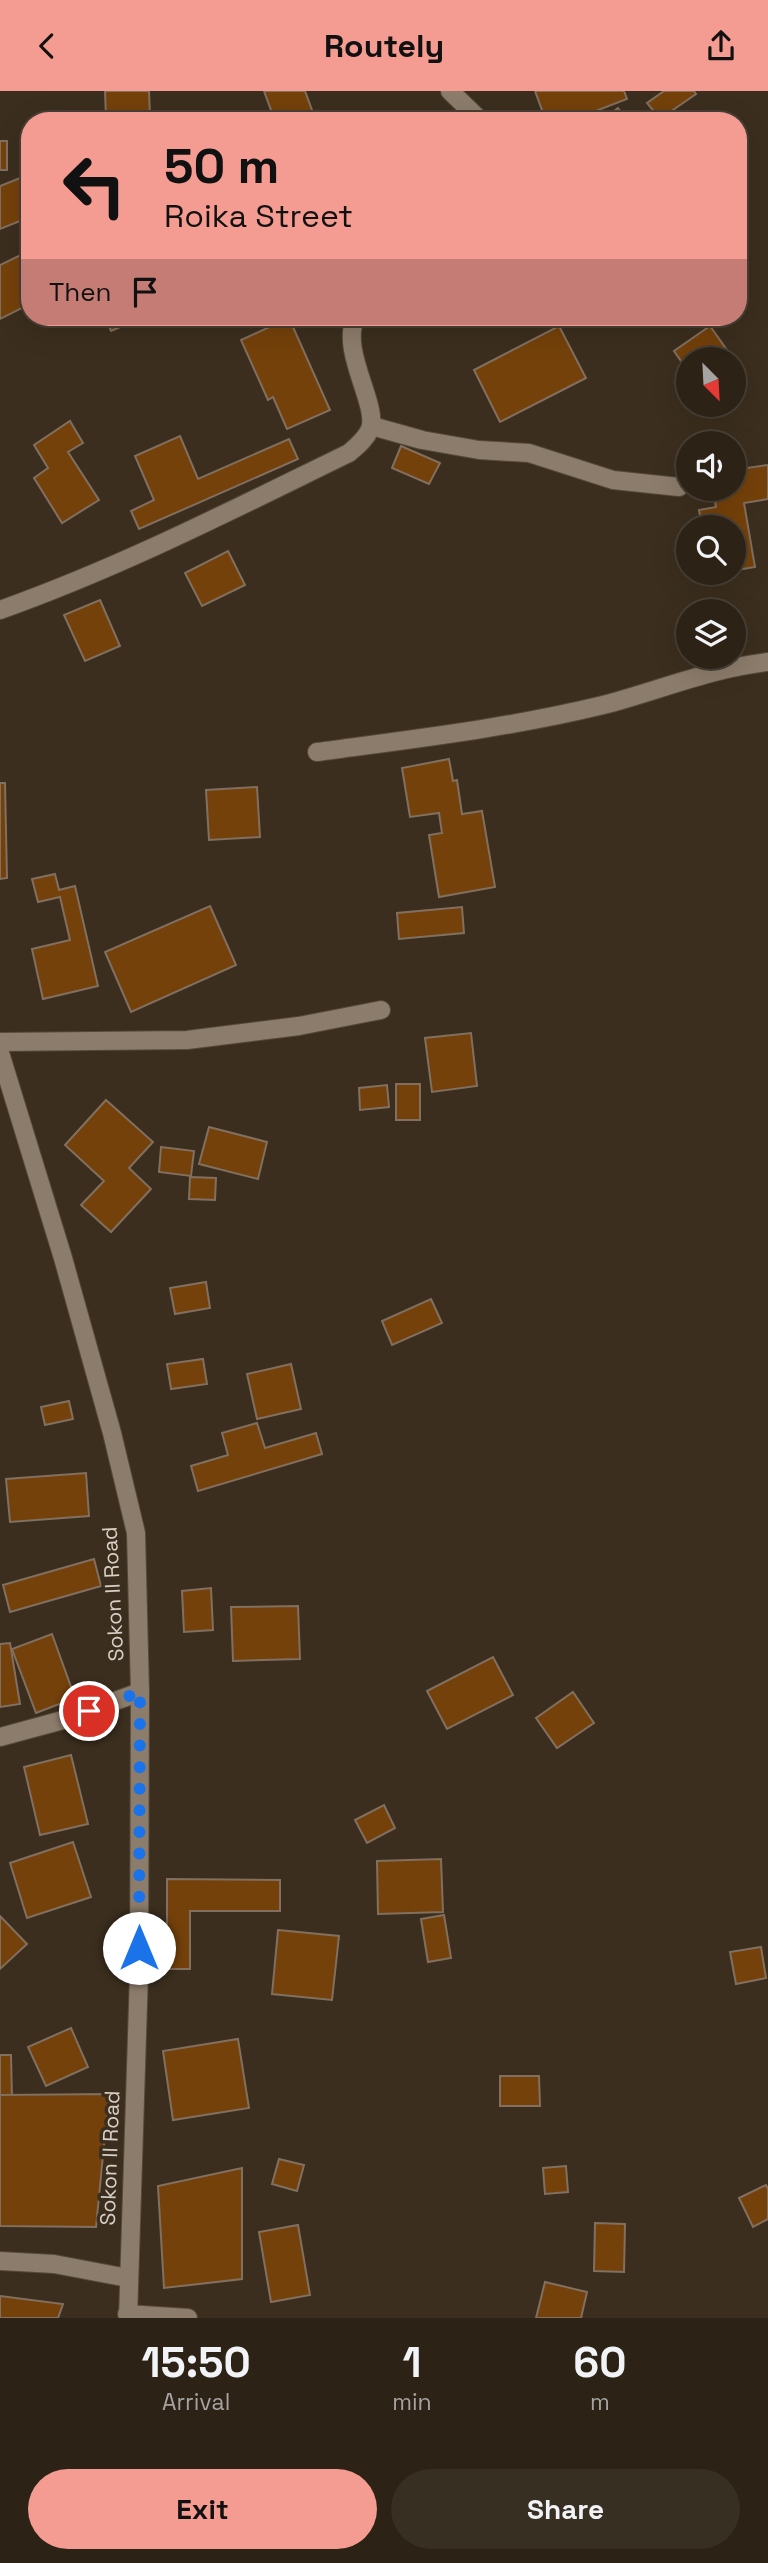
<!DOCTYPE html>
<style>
:root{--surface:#2c2216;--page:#382f23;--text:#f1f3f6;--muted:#a6a4a1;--line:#483f35;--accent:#f59c92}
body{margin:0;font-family:"Space Grotesk",sans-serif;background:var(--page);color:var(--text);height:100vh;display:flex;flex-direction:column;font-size:26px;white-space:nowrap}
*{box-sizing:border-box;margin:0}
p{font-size:23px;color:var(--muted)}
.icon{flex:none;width:38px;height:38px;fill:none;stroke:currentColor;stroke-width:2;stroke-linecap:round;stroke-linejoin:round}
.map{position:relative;height:2227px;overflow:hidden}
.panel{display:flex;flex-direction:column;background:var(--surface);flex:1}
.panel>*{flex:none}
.top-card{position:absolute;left:21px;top:21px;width:726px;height:214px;border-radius:28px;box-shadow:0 7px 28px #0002,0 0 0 2px var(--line);background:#f59c92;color:#111;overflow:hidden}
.needle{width:46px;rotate:156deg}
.tools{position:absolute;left:676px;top:256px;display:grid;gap:14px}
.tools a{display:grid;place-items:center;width:70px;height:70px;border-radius:50%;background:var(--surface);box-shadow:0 7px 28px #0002,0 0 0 2px var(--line);font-size:35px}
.pin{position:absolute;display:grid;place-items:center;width:60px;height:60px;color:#fff;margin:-30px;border:4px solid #fff;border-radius:50%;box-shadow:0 2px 7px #0007}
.me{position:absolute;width:77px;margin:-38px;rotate:0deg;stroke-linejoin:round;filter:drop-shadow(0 0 5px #0008)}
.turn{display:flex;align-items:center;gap:24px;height:147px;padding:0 28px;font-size:32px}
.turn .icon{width:91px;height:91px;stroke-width:2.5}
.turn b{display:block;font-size:49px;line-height:60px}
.then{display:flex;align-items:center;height:66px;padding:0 28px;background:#0003;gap:14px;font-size:26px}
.eta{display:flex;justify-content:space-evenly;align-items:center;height:119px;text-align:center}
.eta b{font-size:42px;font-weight:800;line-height:49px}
.action{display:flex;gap:14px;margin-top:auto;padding:14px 28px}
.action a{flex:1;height:80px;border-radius:42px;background:var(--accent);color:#111;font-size:28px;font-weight:800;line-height:80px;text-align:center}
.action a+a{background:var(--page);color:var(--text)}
header{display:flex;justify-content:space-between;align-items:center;height:91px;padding:0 28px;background:var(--accent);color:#111;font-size:32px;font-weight:800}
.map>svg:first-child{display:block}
.building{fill:#74410a;stroke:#816f60;stroke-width:2}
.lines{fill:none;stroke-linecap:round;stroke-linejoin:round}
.minor-casing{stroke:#554a3c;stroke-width:20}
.tertiary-casing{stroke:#554a3c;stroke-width:20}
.minor{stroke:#8c7c6b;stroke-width:18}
.tertiary{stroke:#8c7c6b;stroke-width:18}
.route{stroke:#1a73e8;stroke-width:12;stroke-dasharray:0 21.6}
.labels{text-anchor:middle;stroke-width:7;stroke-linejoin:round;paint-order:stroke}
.street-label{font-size:21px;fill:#d8d0c6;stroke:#3b2e1e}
</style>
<header><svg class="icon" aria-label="back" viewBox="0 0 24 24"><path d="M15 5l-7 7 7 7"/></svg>Routely<svg class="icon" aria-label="share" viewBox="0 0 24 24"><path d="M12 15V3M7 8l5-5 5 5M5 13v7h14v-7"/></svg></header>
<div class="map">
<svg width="768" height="2227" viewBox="0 0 768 2227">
<rect width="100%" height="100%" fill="#3b2e1e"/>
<g class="building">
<path d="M105,0H149L150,25L106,27Z"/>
<path d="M264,0H305L316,30H275Z"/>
<path d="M535,0H624L627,8L570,30H546Z"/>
<path d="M664,0H694L696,3L660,28L647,12Z"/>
<path d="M618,17L628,30H602Z"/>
<rect x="0" y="50" width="7" height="29"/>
<path d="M30,83V126L0,138V95Z"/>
<path d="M27,161L30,166V213L0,228V174Z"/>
<path d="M105,226H144L111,240Z"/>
<path d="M289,227L330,319L287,338L273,306L268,309L241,249Z"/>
<path d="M559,235L586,287L500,331L474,279Z"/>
<path d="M710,235L727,259L714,268H688V280L674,260Z"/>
<path d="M70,330L83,352L68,361L99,409L62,432L34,387L48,377L34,354Z"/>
<path d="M180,345L198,388L289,348L298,368L139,438L131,420L154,409L135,365Z"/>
<path d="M401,355L440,372L429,393L392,377Z"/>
<path d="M768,374V408L744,412L755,476L737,479L733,436H702L699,419L716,416L713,397H733V379Z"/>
<path d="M228,460L245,494L202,515L185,482Z"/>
<path d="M100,509L120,555L85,570L64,524Z"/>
<path d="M449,668L453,690L457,689L462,723L482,720L495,796L439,806L429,744L442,742L439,722L410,726L402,677Z"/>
<path d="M0,692H5L7,787L0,788Z"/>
<path d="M257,696L260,746L209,749L206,699Z"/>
<path d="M55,783L59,799L75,795L98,895L43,908L32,858L70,849L60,806L38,811L32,788Z"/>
<path d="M210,815L236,874L131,921L105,861Z"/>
<path d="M462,816L464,842L399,848L397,822Z"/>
<path d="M471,942L477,995L432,1001L425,947Z"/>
<rect x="396" y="993" width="24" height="36"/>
<path d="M387,994L389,1016L360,1019L359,997Z"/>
<path d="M106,1009L153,1051L129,1077L151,1098L111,1141L81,1114L104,1090L65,1054Z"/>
<path d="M209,1036L267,1051L258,1088L199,1073Z"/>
<path d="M161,1056L194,1060L191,1085L159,1081Z"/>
<path d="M190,1086L216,1087L215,1109L189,1108Z"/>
<path d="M206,1191L210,1217L175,1223L170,1197Z"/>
<path d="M431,1208L442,1232L392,1254L382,1230Z"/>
<path d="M203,1268L207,1293L171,1298L167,1273Z"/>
<path d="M291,1273L301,1318L257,1328L247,1283Z"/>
<path d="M69,1310L73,1328L45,1334L41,1316Z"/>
<path d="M257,1332L265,1357L316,1342L322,1363L198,1400L191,1375L228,1364L222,1342Z"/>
<path d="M86,1382L89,1425L10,1431L6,1388Z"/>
<path d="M94,1468L101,1495L10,1521L3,1494Z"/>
<path d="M211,1497L213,1539L184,1541L182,1500Z"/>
<path d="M298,1515L300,1568L233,1570L231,1516Z"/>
<path d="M52,1543L75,1607L36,1622L12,1558Z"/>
<path d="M10,1552L20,1613L0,1616V1553Z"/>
<path d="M493,1566L513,1604L447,1638L427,1600Z"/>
<path d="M573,1601L594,1632L557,1657L536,1627Z"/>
<path d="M71,1664L88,1733L40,1744L24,1676Z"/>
<path d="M384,1714L395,1737L367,1752L355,1729Z"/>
<path d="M73,1751L91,1806L27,1827L10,1772Z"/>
<path d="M441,1768L443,1821L378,1823L377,1770Z"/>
<path d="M167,1788L280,1789V1820H190V1878H158V1839H167Z"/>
<path d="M444,1824L451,1867L428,1871L421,1828Z"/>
<path d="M0,1825L27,1853L0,1878Z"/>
<path d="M278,1839L339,1845L332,1909L272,1903Z"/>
<path d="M761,1856L766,1887L736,1893L730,1861Z"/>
<path d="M71,1937L88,1976L46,1995L28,1956Z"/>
<path d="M238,1948L249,2017L173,2029L163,1960Z"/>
<path d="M0,1964H11L12,2008H0Z"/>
<path d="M500,1985H539L540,2015H500Z"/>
<path d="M109,2003L96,2136L0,2135V2004Z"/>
<path d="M279,2068L304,2074L297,2100L272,2093Z"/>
<path d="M566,2075L568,2101L545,2103L543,2077Z"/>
<path d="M242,2077V2188L164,2197L158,2095Z"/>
<path d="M766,2094L768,2098V2128L753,2136L739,2107Z"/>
<path d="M595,2132L625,2133L624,2181L594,2180Z"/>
<path d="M298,2134L310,2204L271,2211L259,2141Z"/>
<path d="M545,2191L587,2201L581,2227H536Z"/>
<path d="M0,2205L63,2213L58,2227H0Z"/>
</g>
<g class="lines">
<defs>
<g id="minor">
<path d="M450,0L481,30"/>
<path d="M372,335L422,349L479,359L529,362L613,389L679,396"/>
<path d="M0,519C121,476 234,418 349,362C357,355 366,348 370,338C379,314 339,259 356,226"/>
<path d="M317,661C412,648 509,637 603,614C658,600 711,577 768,571"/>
<path d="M0,951L187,949L299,935L381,919"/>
<path d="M0,1646L63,1629L140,1601"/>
<path d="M0,2170L54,2173L128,2187"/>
<path d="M127,2223L188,2227"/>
</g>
<path id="tertiary" d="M0,962L63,1167L112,1342L136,1442L140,1601L139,1882L128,2227"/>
</defs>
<use href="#minor" class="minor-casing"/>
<use href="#tertiary" class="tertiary-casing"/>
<use href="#minor" class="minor"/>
<use href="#tertiary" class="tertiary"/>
</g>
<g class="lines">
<path class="route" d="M89,1620L140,1601L139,1857"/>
</g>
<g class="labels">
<g class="street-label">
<text transform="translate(113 1503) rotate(-93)" y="7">Sokon II Road</text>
<text transform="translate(110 2067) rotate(-88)" y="7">Sokon II Road</text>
</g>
</g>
</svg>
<div class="tools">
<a><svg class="needle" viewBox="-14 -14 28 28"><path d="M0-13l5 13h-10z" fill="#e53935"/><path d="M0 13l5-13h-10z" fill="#a6a4a1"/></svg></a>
<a><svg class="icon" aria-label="sound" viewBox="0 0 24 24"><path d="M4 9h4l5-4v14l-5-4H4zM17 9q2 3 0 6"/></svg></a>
<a><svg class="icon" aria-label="search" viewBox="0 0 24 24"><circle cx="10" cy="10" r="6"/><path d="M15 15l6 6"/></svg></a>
<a><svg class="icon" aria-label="layers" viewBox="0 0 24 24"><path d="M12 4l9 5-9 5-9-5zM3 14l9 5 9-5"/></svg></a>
</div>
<div class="pin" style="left:89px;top:1620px;background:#d93025"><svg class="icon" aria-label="arrive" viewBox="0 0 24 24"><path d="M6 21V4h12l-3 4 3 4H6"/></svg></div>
<svg class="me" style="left:139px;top:1857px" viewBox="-20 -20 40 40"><circle r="19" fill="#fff"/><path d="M0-13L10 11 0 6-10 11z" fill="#1a73e8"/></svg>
<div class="top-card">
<div class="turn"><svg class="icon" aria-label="left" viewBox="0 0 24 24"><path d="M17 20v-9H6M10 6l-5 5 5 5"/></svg><div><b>50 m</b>Roika Street</div></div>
<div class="then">Then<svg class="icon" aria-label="arrive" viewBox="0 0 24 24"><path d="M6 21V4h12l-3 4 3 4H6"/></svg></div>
</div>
</div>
<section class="panel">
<div class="eta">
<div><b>15:50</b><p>Arrival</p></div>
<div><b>1</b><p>min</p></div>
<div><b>60</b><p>m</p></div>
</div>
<div class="action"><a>Exit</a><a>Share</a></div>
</section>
